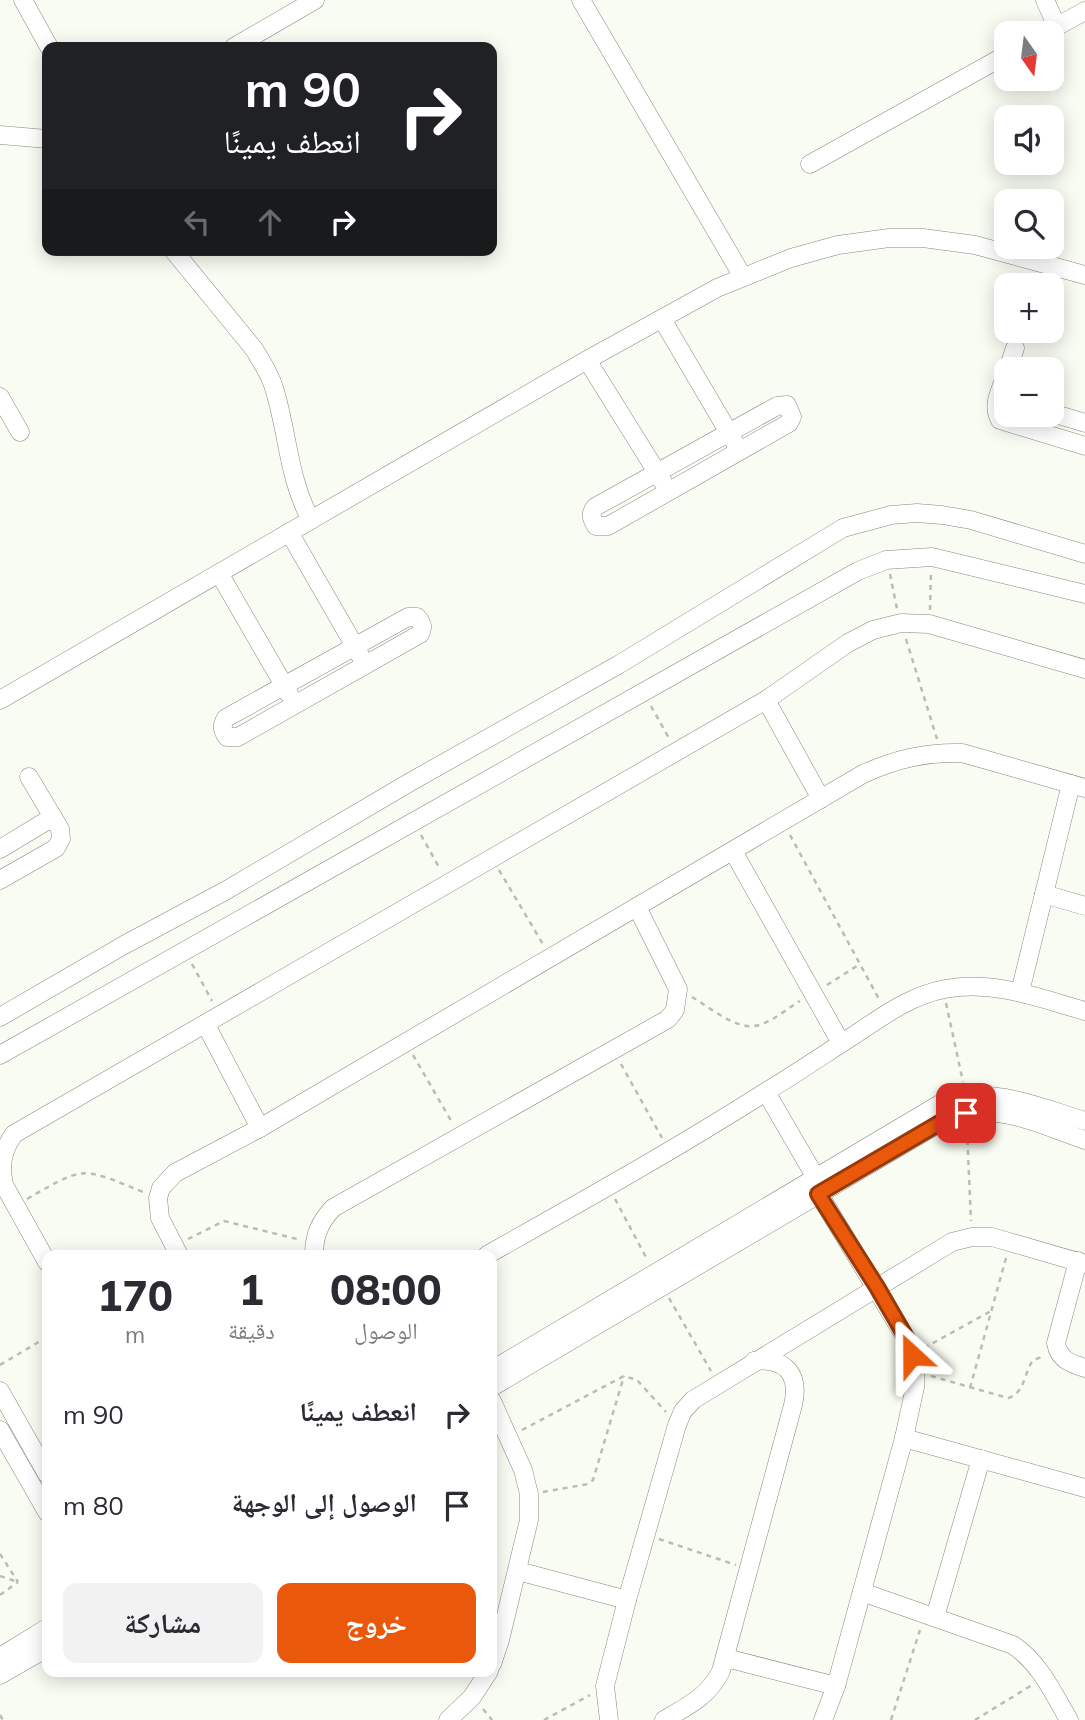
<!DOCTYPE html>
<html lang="ar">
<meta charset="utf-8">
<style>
:root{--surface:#fff;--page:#f2f2f3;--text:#2b2b33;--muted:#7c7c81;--accent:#ea580c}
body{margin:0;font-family:Mulish,"Noto Naskh Arabic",sans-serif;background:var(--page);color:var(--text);direction:rtl;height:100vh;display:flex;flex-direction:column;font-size:26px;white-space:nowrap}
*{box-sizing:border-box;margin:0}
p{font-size:23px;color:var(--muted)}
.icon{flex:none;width:38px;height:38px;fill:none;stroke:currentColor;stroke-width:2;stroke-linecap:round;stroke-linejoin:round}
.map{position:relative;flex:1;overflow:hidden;direction:ltr}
.side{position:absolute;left:42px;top:1250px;width:455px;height:427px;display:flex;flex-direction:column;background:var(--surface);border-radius:14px;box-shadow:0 4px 18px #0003;direction:rtl}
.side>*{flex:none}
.guide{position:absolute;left:42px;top:42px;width:455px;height:214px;border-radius:14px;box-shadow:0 4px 18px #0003;direction:rtl;background:#202124;color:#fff;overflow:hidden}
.needle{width:46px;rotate:166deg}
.tools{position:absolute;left:994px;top:21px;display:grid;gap:14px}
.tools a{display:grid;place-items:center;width:70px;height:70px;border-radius:14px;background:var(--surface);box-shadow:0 4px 18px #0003;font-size:35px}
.pin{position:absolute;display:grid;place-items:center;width:60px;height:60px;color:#fff;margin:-30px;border-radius:14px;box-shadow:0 4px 10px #0006}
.me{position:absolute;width:77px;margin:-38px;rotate:336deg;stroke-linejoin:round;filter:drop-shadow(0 0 5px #0008)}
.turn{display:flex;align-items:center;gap:24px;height:147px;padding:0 21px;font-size:32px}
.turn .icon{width:91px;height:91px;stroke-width:2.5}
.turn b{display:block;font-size:49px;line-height:60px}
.lanes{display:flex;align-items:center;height:66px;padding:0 21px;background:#0003;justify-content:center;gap:35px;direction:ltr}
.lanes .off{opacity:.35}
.eta{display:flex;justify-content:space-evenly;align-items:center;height:119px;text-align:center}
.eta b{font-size:42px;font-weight:800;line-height:49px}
.primary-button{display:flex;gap:14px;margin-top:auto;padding:14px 21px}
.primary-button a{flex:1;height:80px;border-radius:14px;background:var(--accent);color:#fff;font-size:28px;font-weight:800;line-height:80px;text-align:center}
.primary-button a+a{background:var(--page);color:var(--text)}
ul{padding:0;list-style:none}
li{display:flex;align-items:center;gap:21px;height:91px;padding:0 21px}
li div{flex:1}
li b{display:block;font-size:26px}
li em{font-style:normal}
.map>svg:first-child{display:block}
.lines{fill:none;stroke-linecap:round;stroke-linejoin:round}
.minor-casing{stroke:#85887f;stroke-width:19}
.path{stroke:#bbbdb5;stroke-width:2.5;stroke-dasharray:5 5;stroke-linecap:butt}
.minor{stroke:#fff;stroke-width:18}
.route-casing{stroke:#983908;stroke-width:18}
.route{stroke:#ea580c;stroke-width:12}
</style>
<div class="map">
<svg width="1085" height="1720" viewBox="0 0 1085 1720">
<rect width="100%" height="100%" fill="#f9fcf2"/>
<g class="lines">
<defs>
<g id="minor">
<path d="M23,0L49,47"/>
<path d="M581,0L743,277"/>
<path d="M1045,0L1057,27"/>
<path d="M1045,33L1085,11"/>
<path d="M234,47L315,0"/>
<path d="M0,135L47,139"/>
<path d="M810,164L1006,55"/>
<path d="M173,250L254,349C261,361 270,374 274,388C288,432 288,479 311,520"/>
<path d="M662,319L735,443"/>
<path d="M587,360L663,482"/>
<path d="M1008,369L1015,348"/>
<path d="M1006,374C1001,390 991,405 1000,420L1085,446"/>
<path d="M0,397L20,432"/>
<path d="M787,405L792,417L789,423L608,526H596C591,518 590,514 595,507L777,406Z"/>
<path d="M1052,413L1085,423"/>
<path d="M289,532L361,657"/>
<path d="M219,573L289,694"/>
<path d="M408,617H417C422,623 424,627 420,634L238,737H227C222,730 221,726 226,718Z"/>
<path d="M0,700L587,360L717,288L791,258L838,245L889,238H923L975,245L1085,275"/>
<path d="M766,700L821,799"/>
<path d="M0,849L53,817"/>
<path d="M733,851L841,1043"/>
<path d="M0,880L56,848L61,839L60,829L29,777"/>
<path d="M1044,894L1085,906"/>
<path d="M1020,992L1071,784"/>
<path d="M0,1017L124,945L225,891L412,781L618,665L843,528L891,515L917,513L942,515L971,520L1085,554"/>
<path d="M206,1025L260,1128"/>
<path d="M0,1055L858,571L886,560L932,557L1085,594"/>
<path d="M766,1092L816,1178"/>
<path d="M819,1194L907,1340L915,1371V1387L904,1438L836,1686L823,1720"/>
<path d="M179,1255L160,1218L158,1198L161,1188L175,1173L260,1128L863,774C896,759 926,752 962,753L1085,788"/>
<path d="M314,1255C314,1235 320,1222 333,1208L668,1019L675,1010L678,989L637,907"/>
<path d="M487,1255C581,1202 676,1149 767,1091C797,1073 826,1053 856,1034C884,1015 912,995 945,989C994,980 1039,998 1085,1011"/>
<path d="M1078,1261L1056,1343C1059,1360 1070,1363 1085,1368"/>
<path d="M47,1262L4,1185C0,1165 2,1151 14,1134L766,700L848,643L873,630L901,623L929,624L1085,669"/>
<path d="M492,1370L945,1101C993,1086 1039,1107 1085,1121"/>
<path d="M492,1387L948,1118C999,1102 1036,1123 1085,1140"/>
<path d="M0,1391L47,1474"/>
<path d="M492,1401L523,1470L529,1494V1520L500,1640L492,1664"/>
<path d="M0,1430L47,1512"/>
<path d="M904,1438L1085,1488"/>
<path d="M518,1571L627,1600"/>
<path d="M862,1592L1013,1645C1040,1663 1053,1693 1069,1720"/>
<path d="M935,1617L981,1459"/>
<path d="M0,1657L47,1628"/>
<path d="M726,1658L836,1686"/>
<path d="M0,1675L47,1648"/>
<path d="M448,1720L472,1697L489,1671"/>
<path d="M609,1720L605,1686L627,1600L677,1425L683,1411L693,1400L952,1242L972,1237H992L1085,1264"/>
<path d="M664,1720C688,1706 709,1696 721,1671L793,1405C800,1375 786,1357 754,1361"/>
</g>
</defs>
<use href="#minor" class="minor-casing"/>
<g class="path">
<path d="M890,574L897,609"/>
<path d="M930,610L931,571"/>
<path d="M906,639L937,739"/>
<path d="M651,706L670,740"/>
<path d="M421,835L440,869"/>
<path d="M790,835L880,1001"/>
<path d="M499,870L544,946"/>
<path d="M192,964L212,1001"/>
<path d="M827,985L860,964"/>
<path d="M692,997C711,1008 740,1034 762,1024C776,1019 788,1008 800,1001"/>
<path d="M946,1003L963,1082"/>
<path d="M413,1055L453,1124"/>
<path d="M621,1064L662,1138"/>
<path d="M967,1130L971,1221"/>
<path d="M27,1199C86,1165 81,1167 143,1192"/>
<path d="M615,1199L648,1261"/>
<path d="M188,1239L224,1221L301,1240"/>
<path d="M669,1298L711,1371"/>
<path d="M924,1348L991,1311"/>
<path d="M0,1365L47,1337"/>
<path d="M931,1376L1008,1398C1025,1393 1024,1373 1033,1360L1045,1356"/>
<path d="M970,1388L1006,1258"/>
<path d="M522,1430L624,1376L637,1380L666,1412"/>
<path d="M543,1492L588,1484L593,1480L624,1376"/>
<path d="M659,1539L736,1565"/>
<path d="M0,1554L18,1582"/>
<path d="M0,1576L18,1582"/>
<path d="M0,1595L18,1582"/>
<path d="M483,1709L492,1720"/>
<path d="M0,1715L3,1720"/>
<path d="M544,1720L590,1695"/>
<path d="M891,1720L920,1630"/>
<path d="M975,1720L1032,1685"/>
</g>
<use href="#minor" class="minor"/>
</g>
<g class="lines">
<defs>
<path id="route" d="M912,1355L907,1339L877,1287L818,1194L948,1118L966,1113"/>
</defs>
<use href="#route" class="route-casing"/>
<use href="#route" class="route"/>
</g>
</svg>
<div class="tools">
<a><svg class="needle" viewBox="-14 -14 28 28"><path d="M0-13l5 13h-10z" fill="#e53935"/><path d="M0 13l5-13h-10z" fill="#7c7c81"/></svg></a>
<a><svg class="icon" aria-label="sound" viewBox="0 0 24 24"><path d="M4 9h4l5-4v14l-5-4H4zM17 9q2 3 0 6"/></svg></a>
<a><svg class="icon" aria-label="search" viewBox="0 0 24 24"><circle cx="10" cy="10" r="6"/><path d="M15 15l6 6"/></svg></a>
<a>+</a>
<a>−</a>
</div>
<div class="pin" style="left:966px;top:1113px;background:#d93025"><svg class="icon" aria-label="arrive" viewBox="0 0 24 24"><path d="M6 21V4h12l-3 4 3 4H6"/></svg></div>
<svg class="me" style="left:912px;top:1355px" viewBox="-20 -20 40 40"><path d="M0-17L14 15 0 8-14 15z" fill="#ea580c" stroke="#fff" stroke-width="4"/></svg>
<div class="guide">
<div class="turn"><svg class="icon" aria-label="right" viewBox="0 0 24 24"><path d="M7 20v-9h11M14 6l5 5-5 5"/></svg><div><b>90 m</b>انعطف يمينًا</div></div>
<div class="lanes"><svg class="icon off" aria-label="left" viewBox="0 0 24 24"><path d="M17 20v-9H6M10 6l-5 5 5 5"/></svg><svg class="icon off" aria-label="ahead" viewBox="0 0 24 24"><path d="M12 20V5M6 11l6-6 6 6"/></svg><svg class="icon" aria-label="right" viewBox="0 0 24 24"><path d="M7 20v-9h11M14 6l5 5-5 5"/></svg></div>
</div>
<section class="side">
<div class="eta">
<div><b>08:00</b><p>الوصول</p></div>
<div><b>1</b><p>دقيقة</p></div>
<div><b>170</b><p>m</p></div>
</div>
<ul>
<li><svg class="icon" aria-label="right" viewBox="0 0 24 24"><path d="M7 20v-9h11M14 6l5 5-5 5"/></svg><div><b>انعطف يمينًا</b></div><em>90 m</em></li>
<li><svg class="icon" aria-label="arrive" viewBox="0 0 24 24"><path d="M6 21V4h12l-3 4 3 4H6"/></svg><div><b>الوصول إلى الوجهة</b></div><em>80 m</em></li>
</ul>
<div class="primary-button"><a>خروج</a><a>مشاركة</a></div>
</section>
</div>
